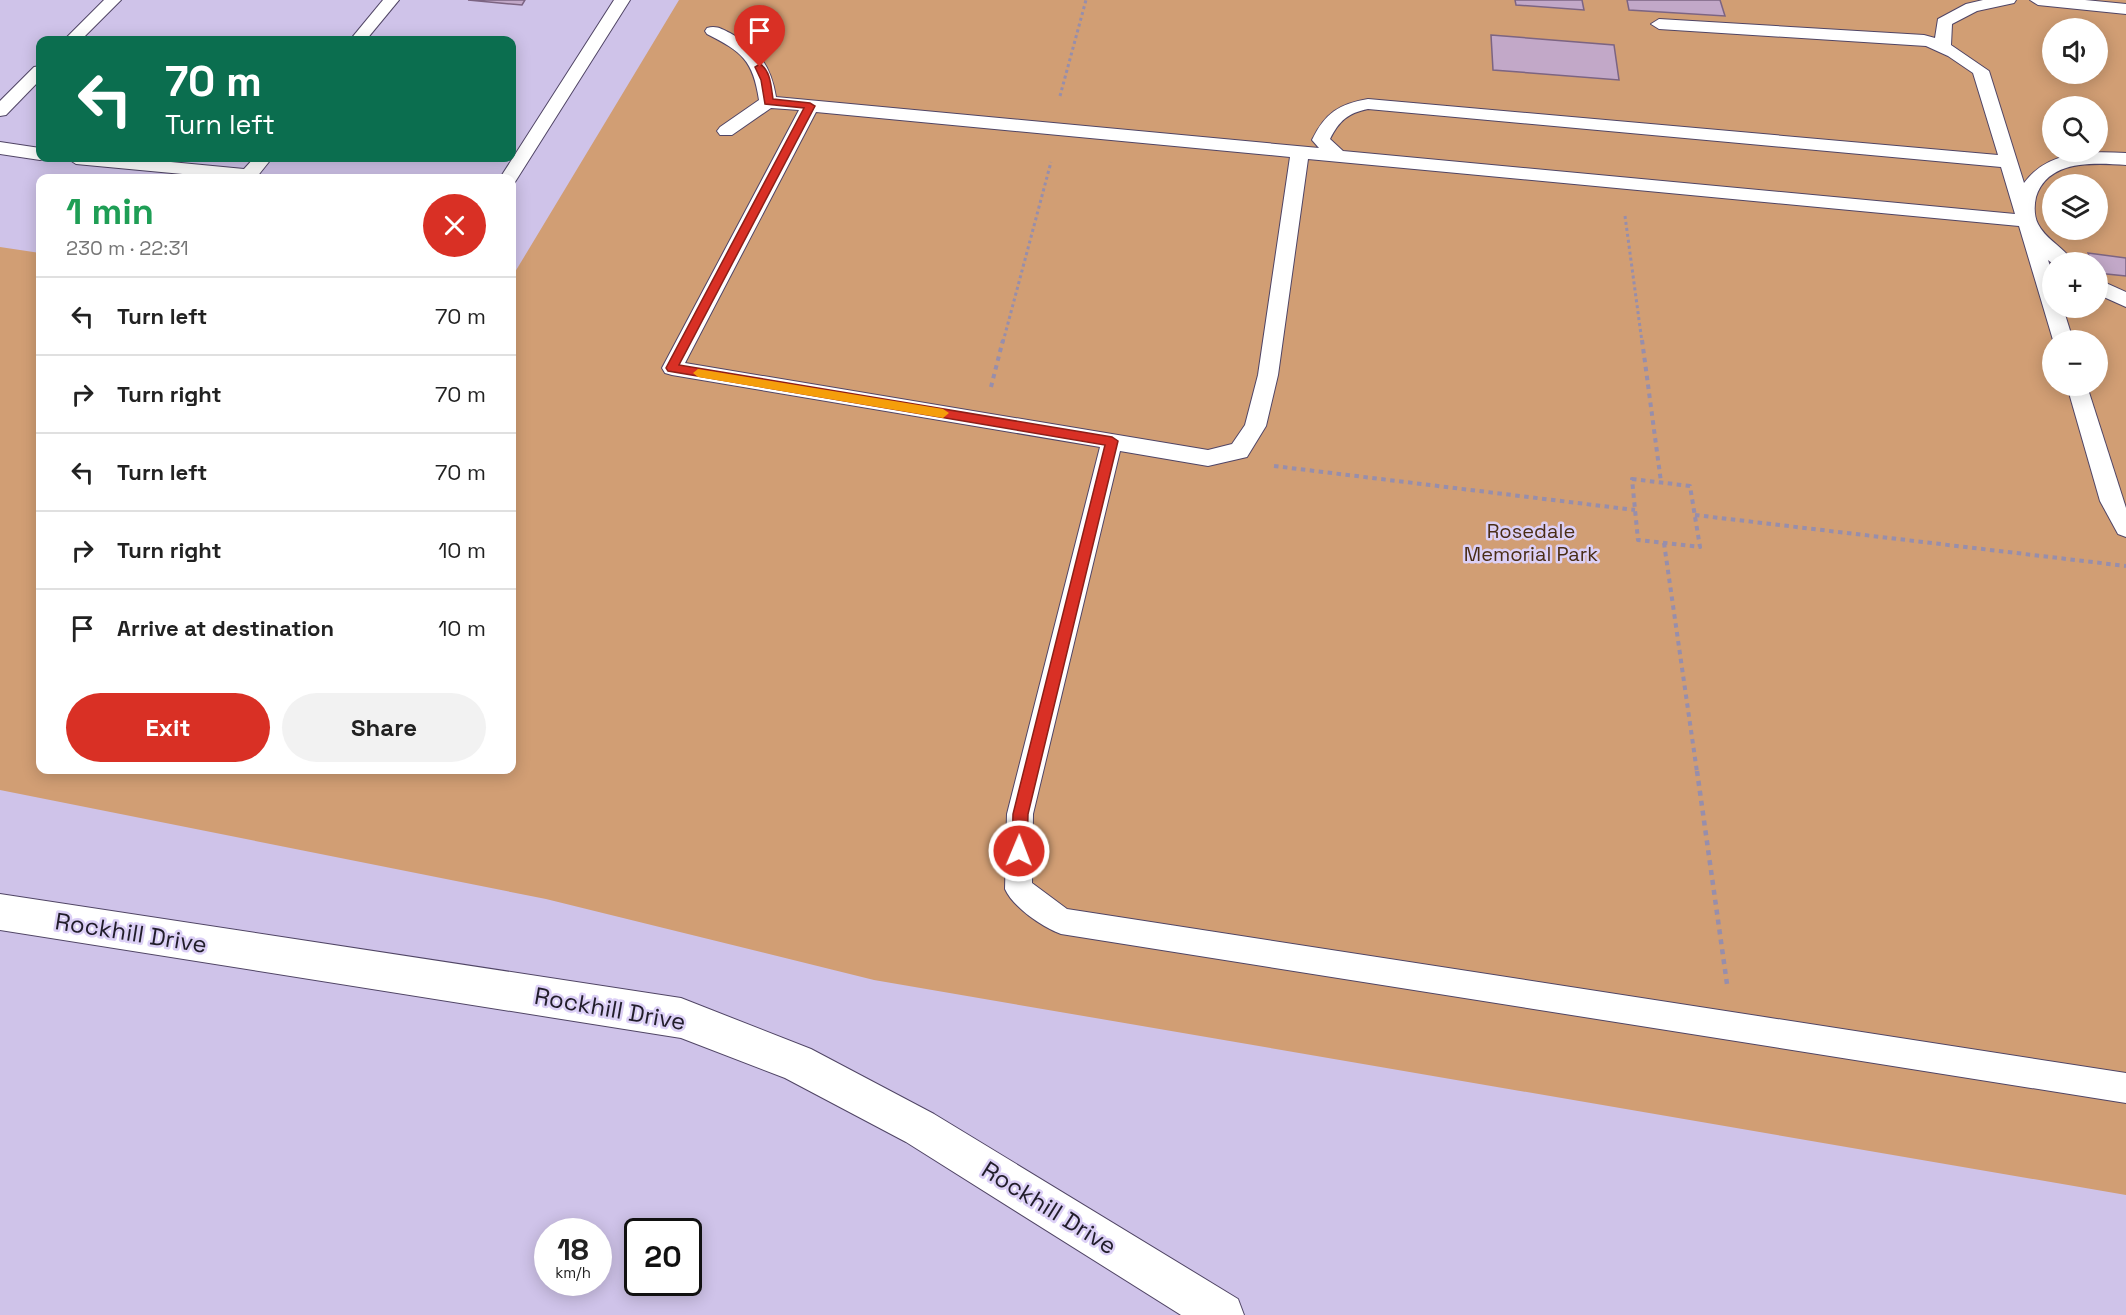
<!DOCTYPE html>
<meta charset="utf-8">
<style>
:root{--surface:#fff;--page:#f2f2f2;--text:#222;--muted:#767676;--line:#e0e0e0;--accent:#d93025}
body{margin:0;font-family:"Space Grotesk",sans-serif;background:var(--page);color:var(--text);height:100vh;display:flex;flex-direction:column;font-size:22px;white-space:nowrap}
*{box-sizing:border-box;margin:0}
p{font-size:20px;color:var(--muted)}
.icon{flex:none;width:33px;height:33px;fill:none;stroke:currentColor;stroke-width:2;stroke-linecap:round;stroke-linejoin:round}
.map{position:relative;flex:1;overflow:hidden}
.side{position:absolute;left:36px;top:174px;width:480px;height:600px;display:flex;flex-direction:column;background:var(--surface);border-radius:12px;box-shadow:0 3px 15px #0003}
.side>*{flex:none}
.hud{position:absolute;left:36px;top:36px;width:480px;height:126px;border-radius:12px;box-shadow:0 3px 15px #0003;background:#0b6e4f;color:#fff;overflow:hidden}
.tools{position:absolute;left:2042px;top:18px;display:grid;gap:12px}
.tools a{display:grid;place-items:center;width:66px;height:66px;border-radius:50%;background:var(--surface);box-shadow:0 3px 15px #0003;font-size:30px}
.speed{position:absolute;left:534px;top:1218px;display:flex;gap:12px;font-size:30px;font-weight:700;text-align:center}
.speed>*{display:grid;place-content:center;width:78px;height:78px;border-radius:50%;background:var(--surface);box-shadow:0 3px 15px #0003;line-height:1}
.speed small{font-size:15px;font-weight:400}
.speed .limit{border:3px solid #111;border-radius:9px;background:#fff;color:#111}
.pin{position:absolute;display:grid;place-items:center;width:51px;height:51px;color:#fff;margin:-62px -26px;border-radius:50% 50% 50% 0;rotate:-45deg;box-shadow:0 0 6px #0007}
.pin .icon{rotate:45deg}
.me{position:absolute;width:66px;margin:-33px;rotate:1deg;stroke-linejoin:round;filter:drop-shadow(0 0 4px #0008)}
.turn{display:flex;align-items:center;gap:21px;height:126px;padding:0 30px;font-size:27px}
.turn .icon{width:78px;height:78px;stroke-width:2.5}
.turn b{display:block;font-size:42px;line-height:51px}
.round{display:grid;place-items:center;flex:none;width:63px;height:63px;border-radius:32px;background:var(--page)}
.head{display:flex;align-items:center;justify-content:space-between;height:102px;padding:0 30px}
h1{font-size:36px;font-weight:600;line-height:45px;color:#1e9e55}
.primary-button{display:flex;gap:12px;margin-top:auto;padding:12px 30px}
.primary-button a{flex:1;height:69px;border-radius:36px;background:var(--accent);color:#fff;font-size:24px;font-weight:600;line-height:69px;text-align:center}
.primary-button a+a{background:var(--page);color:var(--text)}
ul{padding:0;list-style:none}
li{display:flex;align-items:center;gap:18px;height:78px;padding:0 30px;border-top:2px solid var(--line)}
li div{flex:1}
li b{display:block;font-size:22px}
li em{font-style:normal}
.map>svg:first-child{display:block}
.green{fill:#d19e74;fill-rule:evenodd}
.building{fill:#c2a8c8;stroke:#7c6482;stroke-width:1.5}
.lines{fill:none;stroke-linecap:round;stroke-linejoin:round}
.lane-casing{stroke:#504565;stroke-width:2}
.secondary-casing{stroke:#504565;stroke-width:2}
.path-far2{stroke:#978eac;stroke-width:3;stroke-dasharray:3 3;stroke-linecap:butt}
.path-far1{stroke:#978eac;stroke-width:4;stroke-dasharray:4.5 4.5;stroke-linecap:butt}
.path{stroke:#978eac;stroke-width:4.5;stroke-dasharray:5 5;stroke-linecap:butt}
.lane{fill:#fff;fill-rule:evenodd}
.secondary{fill:#fff;fill-rule:evenodd}
.route{fill:#d93025;stroke:#8d1f18;stroke-width:1.5}
.slow{fill:#f59e0b}
.labels{text-anchor:middle;stroke-width:5;stroke-linejoin:round;paint-order:stroke}
.park-label{font-size:20px;fill:#492d16;stroke:#dcd0f6}
.near-street-label{font-size:24px;fill:#211d2a;stroke:#dcd0f6}
</style>
<div class="map">
<svg width="2126" height="1315" viewBox="0 0 2126 1315">
<rect width="100%" height="100%" fill="#cfc3e9"/>
<path class="green" d="M679,0H2126V1195L874,980L546,899L0,790V247L40,253V770H512V277ZM2052,28H2097V74H2052ZM2052,106H2097V152H2052ZM2052,184H2097V230H2052ZM2052,262H2097V308H2052ZM2052,340H2097V386H2052Z"/>
<g class="building">
<path d="M468,0H525L522,5Z"/>
<path d="M1515,0H1582L1584,10L1516,5Z"/>
<path d="M1627,0H1720L1725,16L1629,10Z"/>
<path d="M1491,35L1614,45L1619,80L1493,70Z"/>
<path d="M2088,253L2126,258V276L2097,273V262H2091Z"/>
</g>
<g class="lines">
<defs>
<g id="lane">
<path d="M104,0H121L81,40H64Z"/>
<path d="M383,0H399L366,40H350Z"/>
<path d="M614,0H630L515,182L512,183V178H500Z"/>
<path d="M1983,0H2016L2014,3L1977,11L1952,24L1951,45L1989,71L2024,183C2048,150 2089,151 2126,153V165C2095,163 2048,159 2036,197C2034,206 2034,216 2038,224C2046,240 2064,247 2073,262L2052,263L2048,260L2052,272V308H2063L2073,340H2053L2019,226L1308,159L1278,375L1266,426L1247,457L1208,466L1120,451L1033,814L1032,883L1067,909L2126,1073V1103L1061,934C1042,927 1013,907 1005,889L1007,814L1100,447L672,375L665,373L662,368L799,110L771,108L732,135H720L717,131L720,127L759,100C753,60 742,52 707,34L705,31L707,28C716,25 722,29 730,33C758,48 771,66 776,97L1319,148L1312,140C1325,113 1339,104 1368,99L1998,155L1973,73L1948,56L1926,46L1659,29L1651,24L1659,19L1924,35L1935,38L1938,19L1966,4ZM1368,109L2001,167L2015,214L1343,151L1330,139C1339,121 1348,113 1368,109ZM816,112L1290,157L1258,375L1245,425L1232,444L1208,450L685,363Z"/>
<path d="M2030,0H2085L2126,4V14L2038,5Z"/>
<path d="M40,66V80L6,115L0,116V101L34,67Z"/>
<path d="M0,142L40,148V158H47L40,160L0,154Z"/>
<path d="M67,158H129L244,169L254,158H272L256,178H225L76,164Z"/>
<path d="M2097,279L2126,292V307L2097,294Z"/>
<path d="M2067,386H2087L2126,508V537L2118,534L2100,501Z"/>
</g>
<path id="secondary" d="M0,894L681,998L811,1049L934,1114L1238,1299L1244,1315H1181L906,1142L785,1078L681,1038L0,930Z"/>
</defs>
<use href="#lane" class="lane-casing"/>
<use href="#secondary" class="secondary-casing"/>
<g class="path-far2">
<path d="M1060,96L1086,0"/>
<path d="M1625,216L1642,342"/>
<path d="M1003,342L1051,162"/>
</g>
<g class="path-far1">
<path d="M1642,340L1661,482"/>
<path d="M991,387L1003,340"/>
<path d="M1274,466L1635,510"/>
<path d="M1632,479L1690,486L1700,547L1638,540Z"/>
<path d="M1695,515L2126,566"/>
<path d="M1664,543L1697,772"/>
</g>
<path class="path" d="M1697,771L1727,984"/>
<use href="#lane" class="lane"/>
<use href="#secondary" class="secondary"/>
</g>
<path class="route" d="M760,64C771,71 771,87 773,99L810,103L815,106L679,365L1112,437L1118,441L1028,814L1027,851L1025,856L1019,858L1014,856L1012,851L1013,814L1105,445L668,371L666,368L804,108L765,104L761,80L755,67Z"/>
<path class="slow" d="M698,369L943,409L949,413L943,418L698,377L693,373Z"/>
<g class="labels">
<g class="park-label">
<text x="1531" y="538">Rosedale<tspan x="1531" dy="23">Memorial Park</tspan></text>
</g>
<g class="near-street-label">
<text transform="translate(131 933) rotate(9)" y="8">Rockhill Drive</text>
<text transform="translate(610 1009) rotate(10)" y="8">Rockhill Drive</text>
<text transform="translate(1049 1208) rotate(32)" y="8">Rockhill Drive</text>
</g>
</g>
</svg>
<div class="tools">
<a><svg class="icon" aria-label="sound" viewBox="0 0 24 24"><path d="M4 9h4l5-4v14l-5-4H4zM17 9q2 3 0 6"/></svg></a>
<a><svg class="icon" aria-label="search" viewBox="0 0 24 24"><circle cx="10" cy="10" r="6"/><path d="M15 15l6 6"/></svg></a>
<a><svg class="icon" aria-label="layers" viewBox="0 0 24 24"><path d="M12 4l9 5-9 5-9-5zM3 14l9 5 9-5"/></svg></a>
<a>+</a>
<a>−</a>
</div>
<div class="speed"><div>18<small>km/h</small></div><div class="limit">20</div></div>
<div class="pin" style="left:760px;top:67px;background:#d93025"><svg class="icon" aria-label="arrive" viewBox="0 0 24 24"><path d="M6 21V4h12l-3 4 3 4H6"/></svg></div>
<svg class="me" style="left:1019px;top:851px" viewBox="-20 -20 40 40"><circle r="17" fill="#d93025" stroke="#fff" stroke-width="3"/><path d="M0-11L8 9 0 5-8 9z" fill="#fff"/></svg>
<div class="hud">
<div class="turn"><svg class="icon" aria-label="left" viewBox="0 0 24 24"><path d="M17 20v-9H6M10 6l-5 5 5 5"/></svg><div><b>70 m</b>Turn left</div></div>
</div>
<section class="side">
<div class="head"><div><h1>1 min</h1><p>230 m · 22:31</p></div><a class="round" style="background:#d93025;color:#fff"><svg class="icon" aria-label="close" viewBox="0 0 24 24"><path d="M6 6l12 12M18 6L6 18"/></svg></a></div>
<ul>
<li><svg class="icon" aria-label="left" viewBox="0 0 24 24"><path d="M17 20v-9H6M10 6l-5 5 5 5"/></svg><div><b>Turn left</b></div><em>70 m</em></li>
<li><svg class="icon" aria-label="right" viewBox="0 0 24 24"><path d="M7 20v-9h11M14 6l5 5-5 5"/></svg><div><b>Turn right</b></div><em>70 m</em></li>
<li><svg class="icon" aria-label="left" viewBox="0 0 24 24"><path d="M17 20v-9H6M10 6l-5 5 5 5"/></svg><div><b>Turn left</b></div><em>70 m</em></li>
<li><svg class="icon" aria-label="right" viewBox="0 0 24 24"><path d="M7 20v-9h11M14 6l5 5-5 5"/></svg><div><b>Turn right</b></div><em>10 m</em></li>
<li><svg class="icon" aria-label="arrive" viewBox="0 0 24 24"><path d="M6 21V4h12l-3 4 3 4H6"/></svg><div><b>Arrive at destination</b></div><em>10 m</em></li>
</ul>
<div class="primary-button"><a>Exit</a><a>Share</a></div>
</section>
</div>
